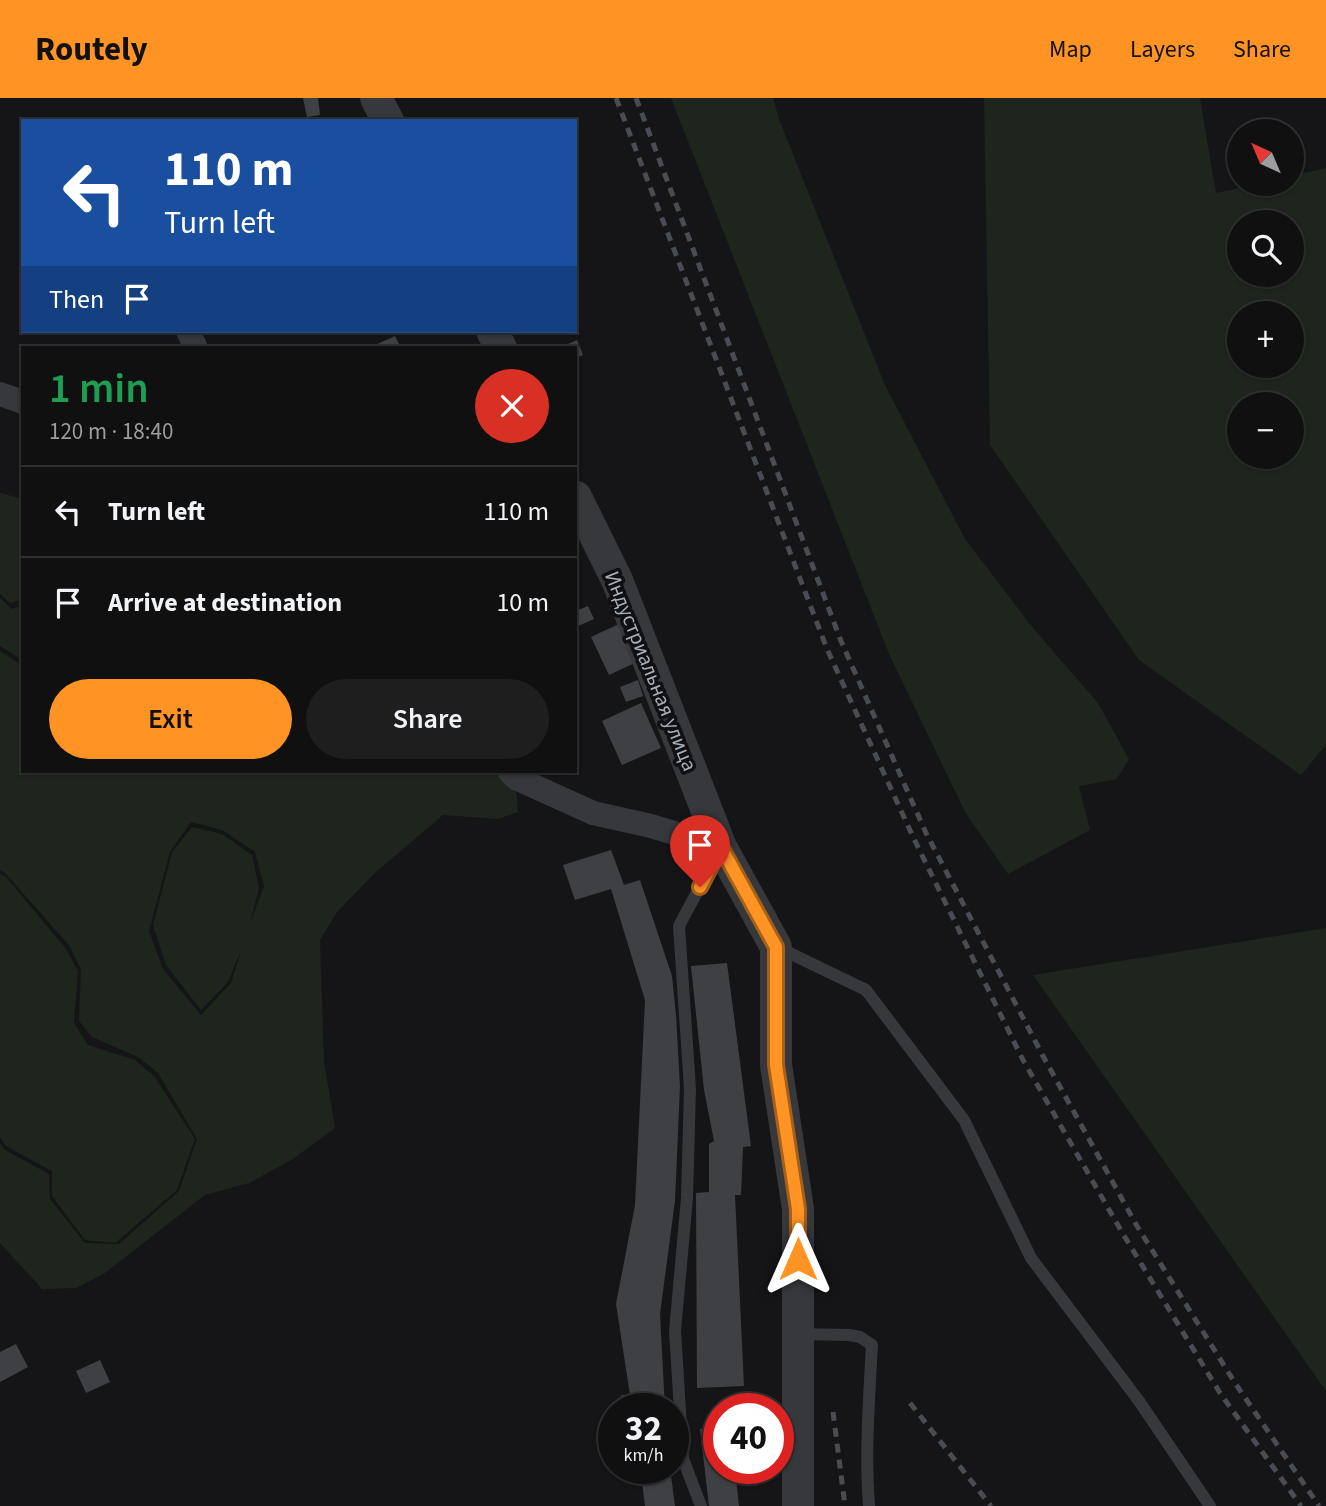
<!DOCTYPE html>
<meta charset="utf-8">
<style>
:root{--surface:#101011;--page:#1e1e1f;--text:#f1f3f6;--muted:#9c9d9f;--line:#303031;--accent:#ff9425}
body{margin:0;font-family:"Source Sans 3",sans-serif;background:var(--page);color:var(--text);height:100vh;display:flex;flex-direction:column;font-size:26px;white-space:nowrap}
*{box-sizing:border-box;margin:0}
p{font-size:23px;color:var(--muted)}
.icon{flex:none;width:38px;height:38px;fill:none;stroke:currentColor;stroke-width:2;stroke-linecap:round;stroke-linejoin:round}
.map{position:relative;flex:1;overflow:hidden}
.side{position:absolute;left:21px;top:248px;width:556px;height:427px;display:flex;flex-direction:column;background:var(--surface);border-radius:0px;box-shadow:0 2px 5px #0004,0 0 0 2px var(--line)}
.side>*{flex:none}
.guide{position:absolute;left:21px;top:21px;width:556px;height:214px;border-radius:0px;box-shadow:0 2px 5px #0004,0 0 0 2px var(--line);background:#1a4fa0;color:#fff;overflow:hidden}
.needle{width:46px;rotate:316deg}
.tools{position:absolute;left:1227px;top:21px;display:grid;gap:14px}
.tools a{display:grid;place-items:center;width:77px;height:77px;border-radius:50%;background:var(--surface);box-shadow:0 2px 5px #0004,0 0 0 2px var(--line);font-size:35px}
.speed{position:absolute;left:598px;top:1295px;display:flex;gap:14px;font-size:35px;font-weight:700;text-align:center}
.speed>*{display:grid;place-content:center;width:91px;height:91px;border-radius:50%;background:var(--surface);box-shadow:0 2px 5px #0004,0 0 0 2px var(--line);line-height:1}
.speed small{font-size:18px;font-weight:400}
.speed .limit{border:10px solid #d22;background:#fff;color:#111}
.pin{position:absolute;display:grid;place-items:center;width:60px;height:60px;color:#fff;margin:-72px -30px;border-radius:50% 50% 50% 0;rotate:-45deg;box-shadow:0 0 7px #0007}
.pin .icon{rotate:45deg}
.me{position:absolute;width:77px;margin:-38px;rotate:0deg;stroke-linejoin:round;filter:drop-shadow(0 0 5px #0008)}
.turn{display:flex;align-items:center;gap:24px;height:147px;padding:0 28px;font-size:32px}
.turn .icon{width:91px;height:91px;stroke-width:2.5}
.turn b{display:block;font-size:49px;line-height:60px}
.then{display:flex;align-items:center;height:66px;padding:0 28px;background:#0003;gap:14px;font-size:26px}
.round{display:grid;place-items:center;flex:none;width:74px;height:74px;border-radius:37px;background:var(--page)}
.overview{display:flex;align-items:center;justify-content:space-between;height:119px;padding:0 28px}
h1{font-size:42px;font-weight:600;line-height:52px;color:#1e9e55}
.action{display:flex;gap:14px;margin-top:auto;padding:14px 28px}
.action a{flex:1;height:80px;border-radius:42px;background:var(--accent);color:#111;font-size:28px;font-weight:600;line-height:80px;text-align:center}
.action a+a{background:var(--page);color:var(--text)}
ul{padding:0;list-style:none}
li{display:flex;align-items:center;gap:21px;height:91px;padding:0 28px;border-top:2px solid var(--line)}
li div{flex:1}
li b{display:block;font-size:26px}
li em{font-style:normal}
header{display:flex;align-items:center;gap:42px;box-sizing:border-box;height:98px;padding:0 35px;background:var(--accent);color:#111}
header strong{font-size:33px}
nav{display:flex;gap:38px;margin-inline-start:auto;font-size:24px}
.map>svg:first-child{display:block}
.green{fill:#1d251d;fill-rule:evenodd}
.building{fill:#3f4044}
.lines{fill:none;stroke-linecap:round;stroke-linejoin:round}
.service{stroke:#36383c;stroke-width:12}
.minor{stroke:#36383c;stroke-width:24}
.tertiary{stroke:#36383c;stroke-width:32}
.rail{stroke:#494c52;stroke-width:5;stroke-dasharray:9 7;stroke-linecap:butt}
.route-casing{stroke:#a66018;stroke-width:18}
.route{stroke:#ff9425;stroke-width:12}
.labels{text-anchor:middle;stroke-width:7;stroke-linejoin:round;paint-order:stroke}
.street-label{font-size:21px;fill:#a6aeb8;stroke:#101012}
</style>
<header>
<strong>Routely</strong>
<nav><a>Map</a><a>Layers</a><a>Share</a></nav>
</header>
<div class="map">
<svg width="1326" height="1408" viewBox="0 0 1326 1408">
<rect width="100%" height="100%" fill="#151517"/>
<g class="green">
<path d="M671,0H773L779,21L885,287L965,441L1033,530L1098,605L1129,661L1117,681L1079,688L1090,732L1008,776L965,714L889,556Z"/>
<path d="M984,0H1200L1216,95L1257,86H1292V78L1326,70V647L1301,677L1139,562L990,347ZM1292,124V177H1239V124ZM1292,215V268H1239V215ZM1292,306V359H1239V306Z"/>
<path d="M0,395L23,401V501L10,505L0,496Z"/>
<path d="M0,500L12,511L23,507V562L0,548Z"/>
<path d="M0,553L23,568V674H499L516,688L518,714L498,721L443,717L376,774L337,814L320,842L324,963L335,1030L293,1061L249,1085L205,1097L105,1175L76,1190L42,1191L0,1145V1045L5,1052L49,1076L50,1101L85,1145L119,1146L179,1093L197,1041L158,975L138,959L92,939L79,923L81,872L69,847L5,775L0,772ZM191,724L222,732L255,754L264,788L250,825L259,790L252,757L222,736L192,729L172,754L153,827L166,867L201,912L228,884L242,850L231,885L201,917L163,871L149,833L170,754Z"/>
<path d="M0,776L6,779L66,851L78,873L74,925L88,947L135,962L154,978L195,1041L177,1092L115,1145L85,1142L52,1098V1073L6,1048L0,1039Z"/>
<path d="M1326,830V1293L1033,877Z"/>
</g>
<g class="building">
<path d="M303,0H318L320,17L307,19Z"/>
<path d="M395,238L401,250H377L375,247Z"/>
<path d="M577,242L583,257L576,260V250H559Z"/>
<path d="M588,508L594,521L576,529V513Z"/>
<path d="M621,525L639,563L609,577L591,539Z"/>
<path d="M638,582L643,598L626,604L620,589Z"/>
<path d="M641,605L661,650L622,667L602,623Z"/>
<path d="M611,752L624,787L640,782L672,878L676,917L680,988L675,1103L660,1216L665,1311H623L621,1297H630L616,1206L635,1107L645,902L611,791L575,802L563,767Z"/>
<path d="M727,865L751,1048L743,1049L741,1097H735L744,1288L697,1290L696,1095L709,1094V1046L714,1043L704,992L691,868Z"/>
<path d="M16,1246L28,1269L0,1284V1254Z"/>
<path d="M100,1262L110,1284L86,1295L76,1273Z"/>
<path d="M719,1330V1370H735L739,1408H709L700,1331Z"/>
<path d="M631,1370H670L675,1408H645L642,1384L633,1385Z"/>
</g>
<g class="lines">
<g class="service">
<path d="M777,849L866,892L964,1022L1031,1160L1139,1303L1210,1408"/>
<path d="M798,1236L849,1237L860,1239L872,1247C869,1301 865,1355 869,1408"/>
<path d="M701,1408L683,1361L675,1233L687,1100L690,991L679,828L720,751"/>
</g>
<g class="minor">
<path d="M188,233L196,250"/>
<path d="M0,296L23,304"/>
<path d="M510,674L516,680L593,715L651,728L721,749"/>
</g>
<g class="tertiary">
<path d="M376,0L388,23"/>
<path d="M492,233L501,250"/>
<path d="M576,399L617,482L721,749L776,849V967L798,1111V1408"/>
</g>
<g class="rail">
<path d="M616,0L827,551L914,741L1023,962L1123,1136L1220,1295L1301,1408"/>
<path d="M636,0L841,543L926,735L1043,958L1137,1128L1235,1285L1319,1408"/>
<path d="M910,1305L991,1408"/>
<path d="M833,1314L845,1408"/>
</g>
</g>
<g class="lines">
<defs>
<path id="route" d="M700,789L721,749L776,849V967L798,1111V1161"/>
</defs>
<use href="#route" class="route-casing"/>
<use href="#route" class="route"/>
</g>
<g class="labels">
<g class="street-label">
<text transform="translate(651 573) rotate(68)" y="7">Индустриальная улица</text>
</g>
</g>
</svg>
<div class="tools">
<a><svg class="needle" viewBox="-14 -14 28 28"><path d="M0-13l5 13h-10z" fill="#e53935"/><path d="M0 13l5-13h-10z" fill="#9c9d9f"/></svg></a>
<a><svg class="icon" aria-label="search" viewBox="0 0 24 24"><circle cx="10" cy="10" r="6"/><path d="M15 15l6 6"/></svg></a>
<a>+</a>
<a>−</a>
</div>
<div class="speed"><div>32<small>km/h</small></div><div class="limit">40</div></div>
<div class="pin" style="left:700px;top:789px;background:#d93025"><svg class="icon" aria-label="arrive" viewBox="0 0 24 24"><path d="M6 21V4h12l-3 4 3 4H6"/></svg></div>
<svg class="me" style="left:798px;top:1161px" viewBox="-20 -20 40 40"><path d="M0-17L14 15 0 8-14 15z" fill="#ff9425" stroke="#fff" stroke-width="4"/></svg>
<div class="guide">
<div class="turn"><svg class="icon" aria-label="left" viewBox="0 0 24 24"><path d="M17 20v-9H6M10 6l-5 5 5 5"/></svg><div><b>110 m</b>Turn left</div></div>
<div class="then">Then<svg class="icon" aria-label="arrive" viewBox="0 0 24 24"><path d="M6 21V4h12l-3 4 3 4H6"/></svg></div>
</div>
<section class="side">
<div class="overview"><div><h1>1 min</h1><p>120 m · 18:40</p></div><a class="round" style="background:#d93025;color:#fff"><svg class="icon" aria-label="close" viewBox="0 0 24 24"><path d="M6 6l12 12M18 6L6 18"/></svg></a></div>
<ul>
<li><svg class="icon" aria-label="left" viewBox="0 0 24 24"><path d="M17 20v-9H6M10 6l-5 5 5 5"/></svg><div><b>Turn left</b></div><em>110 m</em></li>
<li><svg class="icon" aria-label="arrive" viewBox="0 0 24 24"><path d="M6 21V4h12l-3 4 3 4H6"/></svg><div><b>Arrive at destination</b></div><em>10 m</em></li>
</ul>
<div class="action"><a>Exit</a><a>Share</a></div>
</section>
</div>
